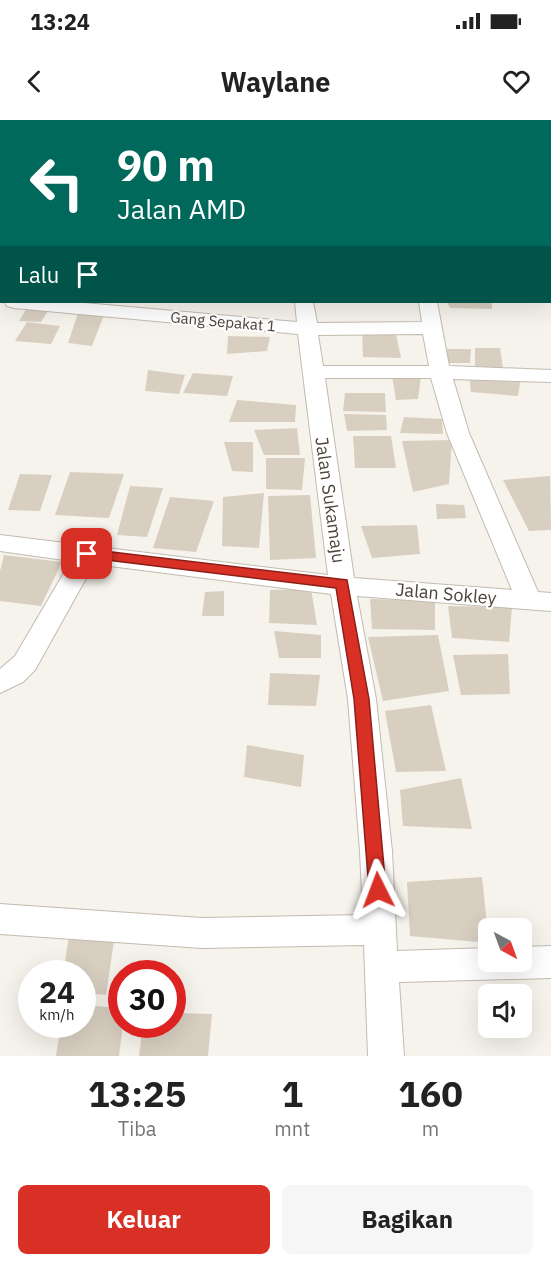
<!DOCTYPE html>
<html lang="id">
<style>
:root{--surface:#fff;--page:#f6f6f6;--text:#222;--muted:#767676;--accent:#d93025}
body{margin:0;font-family:"IBM Plex Sans",sans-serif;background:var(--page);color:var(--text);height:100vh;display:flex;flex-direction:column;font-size:22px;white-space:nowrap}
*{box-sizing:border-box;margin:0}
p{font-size:20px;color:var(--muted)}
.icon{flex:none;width:33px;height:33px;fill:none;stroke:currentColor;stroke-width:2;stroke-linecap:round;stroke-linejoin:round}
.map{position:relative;height:936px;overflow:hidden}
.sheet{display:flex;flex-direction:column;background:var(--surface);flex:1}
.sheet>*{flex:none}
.banner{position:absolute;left:0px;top:0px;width:552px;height:183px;box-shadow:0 6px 24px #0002;background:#00695c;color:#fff;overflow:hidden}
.needle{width:39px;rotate:139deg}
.buttons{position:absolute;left:478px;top:798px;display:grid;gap:12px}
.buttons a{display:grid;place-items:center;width:54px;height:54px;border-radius:9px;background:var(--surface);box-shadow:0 6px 24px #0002;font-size:30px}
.speed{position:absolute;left:18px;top:840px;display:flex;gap:12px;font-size:30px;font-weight:700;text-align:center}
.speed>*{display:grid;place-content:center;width:78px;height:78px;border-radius:50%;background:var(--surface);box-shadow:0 6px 24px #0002;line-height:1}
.speed small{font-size:15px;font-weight:400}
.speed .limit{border:9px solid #d22;background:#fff;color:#111}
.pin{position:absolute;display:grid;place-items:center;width:51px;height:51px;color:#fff;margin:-26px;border-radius:12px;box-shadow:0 3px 9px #0006}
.me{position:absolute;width:66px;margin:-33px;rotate:357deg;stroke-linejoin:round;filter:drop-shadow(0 0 4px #0008)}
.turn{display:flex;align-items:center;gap:21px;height:126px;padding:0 18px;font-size:27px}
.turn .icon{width:78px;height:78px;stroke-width:2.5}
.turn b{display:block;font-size:42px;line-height:51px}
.then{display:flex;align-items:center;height:57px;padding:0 18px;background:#0003;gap:12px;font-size:22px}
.eta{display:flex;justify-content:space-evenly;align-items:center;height:102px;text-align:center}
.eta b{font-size:36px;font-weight:700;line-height:42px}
.cta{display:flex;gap:12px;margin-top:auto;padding:12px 18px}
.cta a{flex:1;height:69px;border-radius:9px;background:var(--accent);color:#fff;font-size:24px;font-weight:700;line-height:69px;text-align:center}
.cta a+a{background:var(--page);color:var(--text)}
.status{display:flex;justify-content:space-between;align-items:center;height:42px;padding:0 30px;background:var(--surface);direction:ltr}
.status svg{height:16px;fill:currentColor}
header{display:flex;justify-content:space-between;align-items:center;height:78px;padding:0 18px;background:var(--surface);font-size:27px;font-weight:700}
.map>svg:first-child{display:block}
.building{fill:#d8cfc1}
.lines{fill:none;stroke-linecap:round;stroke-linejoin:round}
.street-casing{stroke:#c2bbae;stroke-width:2}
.street{fill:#fff;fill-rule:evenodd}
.route{fill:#d93025;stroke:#8d1f18;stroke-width:1.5}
.labels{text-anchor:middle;stroke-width:4.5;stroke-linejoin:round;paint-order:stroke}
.far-street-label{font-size:15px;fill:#4b4439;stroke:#fff}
.street-label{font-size:18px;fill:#4b4439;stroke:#fff}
</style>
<div class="status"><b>13:24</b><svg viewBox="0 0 49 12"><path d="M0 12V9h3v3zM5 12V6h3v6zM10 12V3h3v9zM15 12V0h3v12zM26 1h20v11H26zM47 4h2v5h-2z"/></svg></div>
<header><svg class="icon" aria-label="back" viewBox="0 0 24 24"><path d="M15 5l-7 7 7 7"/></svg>Waylane<svg class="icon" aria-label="heart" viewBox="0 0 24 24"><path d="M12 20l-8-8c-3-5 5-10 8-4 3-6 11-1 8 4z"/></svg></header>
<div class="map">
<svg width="551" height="936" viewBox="0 0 551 936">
<rect width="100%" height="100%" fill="#f6f3ec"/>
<g class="building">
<path d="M447,182H492V189L450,188Z"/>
<path d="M29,185L50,188L41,202L19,201Z"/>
<path d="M78,193L104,195L92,226L68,223Z"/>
<path d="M27,202L60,206L51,224L15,221Z"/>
<path d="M362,211L396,214L401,238L363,237Z"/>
<path d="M228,216L270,217L267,231L227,234Z"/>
<path d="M475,228H500L503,248H475Z"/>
<path d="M445,229H471L470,243H449Z"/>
<path d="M148,250L185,255L179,274L145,271Z"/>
<path d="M193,253L233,256L227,276L183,273Z"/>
<path d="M392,255L421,256L418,279L396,280Z"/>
<path d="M469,256L521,258L518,276L471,272Z"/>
<path d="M345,273H385L386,292L343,291Z"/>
<path d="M237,280L296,285L295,302H229Z"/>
<path d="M344,294L386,295L387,310L347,311Z"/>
<path d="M404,297L442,299L443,314L400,313Z"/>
<path d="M297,308L300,335H264L254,310Z"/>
<path d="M353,316H391L396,348H355Z"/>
<path d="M452,320L449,364L413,372L402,321Z"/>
<path d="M224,322H253V352L232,351Z"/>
<path d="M266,338H305L302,370L266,369Z"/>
<path d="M70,352L124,354L109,398L55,395Z"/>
<path d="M20,354L52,355L40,391L8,390Z"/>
<path d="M550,356L551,410L529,411L503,360Z"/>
<path d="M130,366L163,368L147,417L117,415Z"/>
<path d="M264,373L259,428L222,426L223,377Z"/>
<path d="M310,375L316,438L270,440L268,376Z"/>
<path d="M170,377L214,381L196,432L153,428Z"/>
<path d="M436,384L464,385L466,398L437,399Z"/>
<path d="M417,405L420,434L372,438L361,406Z"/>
<path d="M4,435L62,442L41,486L0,481V451Z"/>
<path d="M311,469L317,505L269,503L270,470Z"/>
<path d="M224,471V496H202L205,472Z"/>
<path d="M370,479L435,481V510L372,509Z"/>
<path d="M448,486L512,487L509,522L452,518Z"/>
<path d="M274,511L321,515V538H279Z"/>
<path d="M438,515L449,571L383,581L368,517Z"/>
<path d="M508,534L510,574L461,575L453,535Z"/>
<path d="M270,553L320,555L316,586L268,585Z"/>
<path d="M431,585L446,651L396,652L385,591Z"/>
<path d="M247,625L304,635L301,667L244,657Z"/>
<path d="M461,658L472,709L403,706L400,670Z"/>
<path d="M482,757L489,823L410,816L407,762Z"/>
<path d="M70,810L115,814L106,875L82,873V854H63Z"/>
<path d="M82,885L122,888L123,904L119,936H56L61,904H82Z"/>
<path d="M172,893L212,894L208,936H139L143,904H172Z"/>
</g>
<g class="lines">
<defs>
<g id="street">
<rect x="277" y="0" width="16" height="2"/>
<path d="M432,0H482L483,2H433Z"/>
<path d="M551,0V10H550V2H545Z"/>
<rect x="0" y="51" width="2" height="10"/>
<rect x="550" y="101" width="1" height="10"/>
<rect x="550" y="146" width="1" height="12"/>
<path d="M4,182H73L297,202L295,182H313L317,203L422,202L419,182H437L449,246L551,250V262L453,259L469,313L538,472L551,473V491L357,476L376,579L392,731L397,831L489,828V842H522V827L551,826V858L399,862L404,936H368L364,825L202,828L0,814V784L202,798L363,795L360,731L348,579L331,474L94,444L35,550L23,562L0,573V549L15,536L71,441L0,431V415L328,455L298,214L14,188L7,186ZM423,214L429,246H323L318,215ZM325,258H431L447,313L512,470L354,458Z"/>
</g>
</defs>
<use href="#street" class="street-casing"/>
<use href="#street" class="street"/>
</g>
<path class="route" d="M87,429L347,460L369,579L386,770L384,776L378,778L372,776L369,770L354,579L336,468L82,437L80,434L82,431Z"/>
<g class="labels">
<g class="far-street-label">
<text transform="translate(223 202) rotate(5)" y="5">Gang Sepakat 1</text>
</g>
<g class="street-label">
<text transform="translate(330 380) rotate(82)" y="6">Jalan Sukamaju</text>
<text transform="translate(446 474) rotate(5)" y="6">Jalan Sokley</text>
</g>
</g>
</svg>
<div class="buttons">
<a><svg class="needle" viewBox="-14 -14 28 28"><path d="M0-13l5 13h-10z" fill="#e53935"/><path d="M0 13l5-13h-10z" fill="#767676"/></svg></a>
<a><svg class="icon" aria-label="sound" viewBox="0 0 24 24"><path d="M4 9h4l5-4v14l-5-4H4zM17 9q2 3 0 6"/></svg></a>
</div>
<div class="speed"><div>24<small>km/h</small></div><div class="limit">30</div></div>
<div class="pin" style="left:87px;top:434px;background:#d93025"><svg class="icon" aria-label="arrive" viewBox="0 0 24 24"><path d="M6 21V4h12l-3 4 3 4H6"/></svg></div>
<svg class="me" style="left:378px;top:770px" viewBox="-20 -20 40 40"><path d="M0-17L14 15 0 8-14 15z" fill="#d93025" stroke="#fff" stroke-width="4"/></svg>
<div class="banner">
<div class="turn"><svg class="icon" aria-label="left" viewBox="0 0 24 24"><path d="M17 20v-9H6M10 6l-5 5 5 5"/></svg><div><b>90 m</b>Jalan AMD</div></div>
<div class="then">Lalu<svg class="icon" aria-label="arrive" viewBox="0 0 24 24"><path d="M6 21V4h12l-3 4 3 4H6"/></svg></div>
</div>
</div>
<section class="sheet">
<div class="eta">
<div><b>13:25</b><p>Tiba</p></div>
<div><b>1</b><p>mnt</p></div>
<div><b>160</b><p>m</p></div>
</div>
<div class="cta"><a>Keluar</a><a>Bagikan</a></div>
</section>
